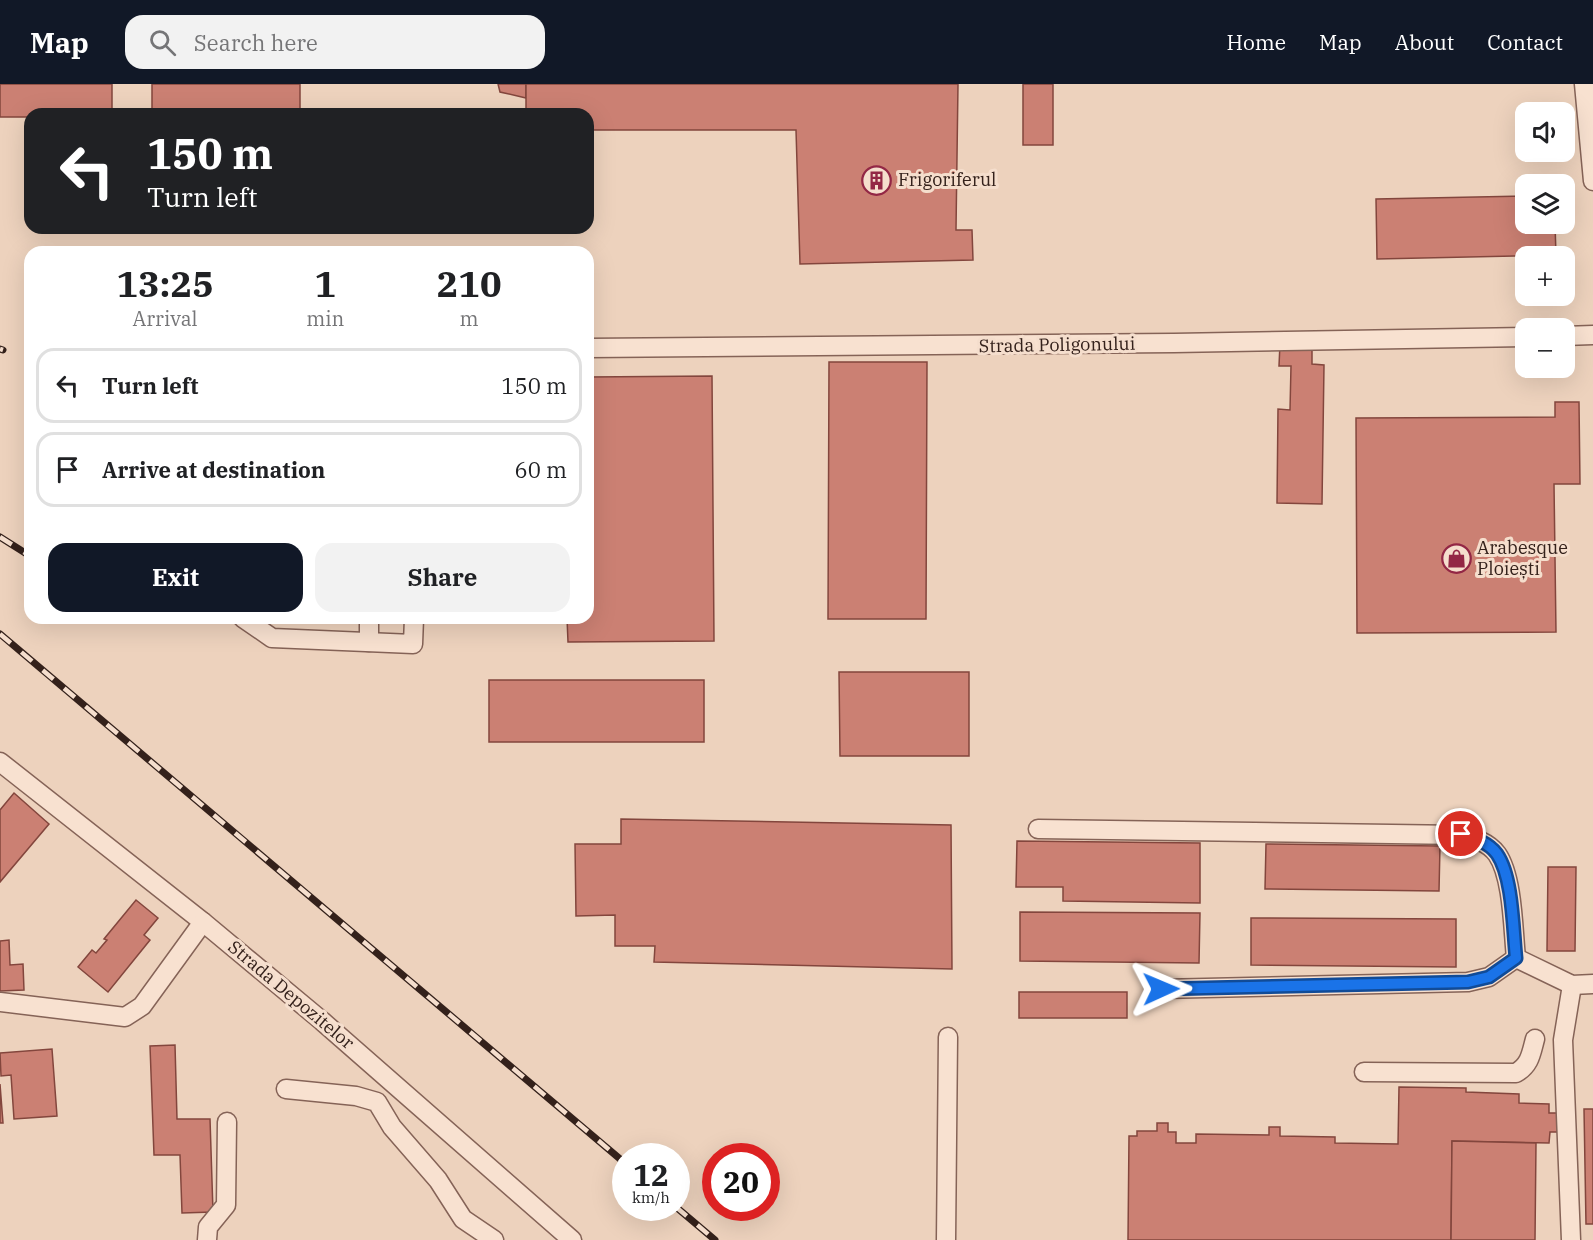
<!DOCTYPE html>
<meta charset="utf-8">
<style>
:root{--surface:#fff;--page:#f2f2f2;--text:#202124;--muted:#757577;--line:#e0e0e0;--accent:#111827}
body{margin:0;font-family:"IBM Plex Serif",serif;background:var(--page);color:var(--text);height:100vh;display:flex;flex-direction:column;font-size:22px;white-space:nowrap}
*{box-sizing:border-box;margin:0}
p{font-size:20px;color:var(--muted)}
.icon{flex:none;width:33px;height:33px;fill:none;stroke:currentColor;stroke-width:2;stroke-linecap:round;stroke-linejoin:round}
.map{position:relative;flex:1;overflow:hidden}
.side{position:absolute;left:24px;top:162px;width:570px;height:378px;display:flex;flex-direction:column;background:var(--surface);border-radius:18px;box-shadow:0 6px 24px #0002}
.side>*{flex:none}
.hud{position:absolute;left:24px;top:24px;width:570px;height:126px;border-radius:18px;box-shadow:0 6px 24px #0002;background:#202124;color:#fff;overflow:hidden}
.controls{position:absolute;left:1515px;top:18px;display:grid;gap:12px}
.controls a{display:grid;place-items:center;width:60px;height:60px;border-radius:12px;background:var(--surface);box-shadow:0 6px 24px #0002;font-size:30px}
.speed{position:absolute;left:612px;top:1059px;display:flex;gap:12px;font-size:30px;font-weight:700;text-align:center}
.speed>*{display:grid;place-content:center;width:78px;height:78px;border-radius:50%;background:var(--surface);box-shadow:0 6px 24px #0002;line-height:1}
.speed small{font-size:15px;font-weight:400}
.speed .limit{border:9px solid #d22;background:#fff;color:#111}
.pin{position:absolute;display:grid;place-items:center;width:51px;height:51px;color:#fff;margin:-26px;border:3px solid #fff;border-radius:50%;box-shadow:0 2px 6px #0007}
.me{position:absolute;width:66px;margin:-33px;rotate:89deg;stroke-linejoin:round;filter:drop-shadow(0 0 4px #0008)}
.turn{display:flex;align-items:center;gap:21px;height:126px;padding:0 24px;font-size:27px}
.turn .icon{width:78px;height:78px;stroke-width:2.5}
.turn b{display:block;font-size:42px;line-height:51px}
.eta{display:flex;justify-content:space-evenly;align-items:center;height:102px;text-align:center}
.eta b{font-size:36px;font-weight:700;line-height:42px}
.action{display:flex;gap:12px;margin-top:auto;padding:12px 24px}
.action a{flex:1;height:69px;border-radius:18px;background:var(--accent);color:#fff;font-size:24px;font-weight:700;line-height:69px;text-align:center}
.action a+a{background:var(--page);color:var(--text)}
ul{padding:0;list-style:none}
li{display:flex;align-items:center;gap:18px;height:75px;margin:0 12px 9px;padding:0 12px;border:3px solid var(--line);border-radius:18px}
li div{flex:1}
li b{display:block;font-size:22px}
li em{font-style:normal}
header{display:flex;align-items:center;gap:36px;box-sizing:border-box;height:84px;padding:0 30px;background:var(--accent);color:#fff}
header strong{font-size:28px}
nav{display:flex;gap:33px;margin-inline-start:auto;font-size:21px}
.search{width:420px;height:54px;background:var(--page);display:flex;align-items:center;gap:15px;box-sizing:border-box;padding:0 21px;border-radius:18px;color:var(--muted);font-size:22px}
.map>svg:first-child{display:block}
.building{fill:#cb8073;stroke:#83463d;stroke-width:1.5}
.lines{fill:none;stroke-linecap:round;stroke-linejoin:round}
.minor-casing{stroke:#856357;stroke-width:21}
.minor{stroke:#f8e1d0;stroke-width:18}
.rail-casing{stroke:#34211b;stroke-width:7}
.rail{stroke:#f5decd;stroke-width:4.5;stroke-dasharray:14;stroke-linecap:butt}
.route-casing{stroke:#114b97;stroke-width:15}
.route{stroke:#1a73e8;stroke-width:10}
.labels{text-anchor:middle;stroke-width:6;stroke-linejoin:round;paint-order:stroke}
.poi-label{font-size:18px;fill:#34211b;stroke:#f5decd;text-anchor:start}
.street-label{font-size:18px;fill:#34211b;stroke:#f5decd}
</style>
<header>
<strong>Map</strong>
<div class="search"><svg class="icon" aria-label="search" viewBox="0 0 24 24"><circle cx="10" cy="10" r="6"/><path d="M15 15l6 6"/></svg>Search here</div>
<nav><a>Home</a><a>Map</a><a>About</a><a>Contact</a></nav>
</header>
<div class="map">
<svg width="1593" height="1156" viewBox="0 0 1593 1156">
<rect width="100%" height="100%" fill="#edd2bd"/>
<g class="building">
<path d="M0,0H112V30H30V33H0Z"/>
<rect x="152" y="0" width="148" height="30"/>
<path d="M498,0H526V14L500,8Z"/>
<path d="M526,0H958L956,146H972L973,176L800,180L796,46H588V30H526Z"/>
<rect x="1023" y="0" width="30" height="61"/>
<path d="M1526,112V140H1555L1556,171L1377,175L1376,115Z"/>
<path d="M1280,260L1312,261V280L1324,281L1322,420L1277,419L1278,325L1290,326L1291,282H1279Z"/>
<path d="M829,278H927L926,535H828Z"/>
<path d="M712,292L714,557L568,558L567,534H588V293Z"/>
<path d="M1555,318H1579L1580,400H1554L1556,548L1357,549L1356,334L1555,333Z"/>
<rect x="447" y="534" width="120" height="5"/>
<path d="M839,588H969V672H840Z"/>
<rect x="489" y="596" width="215" height="62"/>
<path d="M14,709L49,740L0,798V726Z"/>
<path d="M621,735L951,741L952,885L654,878L655,862H615V831L576,832L575,760H621Z"/>
<path d="M1017,757L1200,759V819L1063,817V803H1016Z"/>
<path d="M1266,760L1440,762L1439,807L1265,805Z"/>
<path d="M1548,783H1576L1575,867H1547Z"/>
<path d="M136,816L158,834L144,851L150,856L108,908L78,883L92,866L96,869L107,856L104,855Z"/>
<path d="M1020,828L1200,829L1199,879L1020,877Z"/>
<path d="M1251,834L1456,835V883L1251,881Z"/>
<path d="M9,856L10,881L23,880L24,906L0,907V857Z"/>
<rect x="1019" y="908" width="108" height="26"/>
<path d="M175,961L177,1035H210L213,1128L182,1129L180,1071H154L150,962Z"/>
<path d="M52,965L57,1032L14,1035L11,991L1,992L0,969Z"/>
<path d="M0,1000L3,1039H0Z"/>
<path d="M1399,1003L1466,1004V1008L1519,1010V1019L1549,1020V1029H1560V1048H1550L1549,1059L1452,1057L1451,1156H1128L1129,1052H1137V1047H1157V1039H1168V1048H1176V1059H1196V1050L1269,1051V1043H1280V1052L1335,1053V1059L1398,1060Z"/>
<path d="M1584,1025H1593V1140H1586Z"/>
<path d="M1452,1057L1536,1059L1535,1156H1451Z"/>
</g>
<g class="lines">
<defs>
<g id="minor">
<path d="M1584,0L1593,97"/>
<path d="M1564,252L1593,251"/>
<path d="M588,264L1174,259L1526,253"/>
<path d="M243,534L272,554L413,560L414,534"/>
<path d="M369,558V534"/>
<path d="M0,678L203,838L322,937L572,1156"/>
<path d="M1038,745L1461,751C1474,754 1488,758 1497,770C1513,793 1513,846 1516,874"/>
<path d="M1516,874L1572,901L1593,900"/>
<path d="M1161,905L1468,898L1489,893L1516,874"/>
<path d="M0,918L125,933L142,922L203,838"/>
<path d="M1364,988L1516,989C1530,981 1531,970 1535,955"/>
<path d="M286,1005L356,1012L377,1018L392,1043L438,1096L463,1135L494,1156"/>
<path d="M207,1156L208,1143L226,1121L227,1038"/>
<path d="M946,1156L948,953"/>
<path d="M1571,1156L1563,956L1572,901"/>
</g>
</defs>
<use href="#minor" class="minor-casing"/>
<use href="#minor" class="minor"/>
<defs>
<g id="rail">
<path d="M0,265L3,266"/>
<path d="M0,453L30,472"/>
<path d="M0,550L626,1080"/>
<path d="M676,1123L715,1156"/>
</g>
</defs>
<use href="#rail" class="rail-casing"/>
<use href="#rail" class="rail"/>
</g>
<g class="lines">
<defs>
<path id="route" d="M1161,905L1468,898L1489,893L1516,874C1513,846 1513,793 1497,770C1488,758 1474,754 1461,750"/>
</defs>
<use href="#route" class="route-casing"/>
<use href="#route" class="route"/>
</g>
<defs>
<symbol id="building-ring" viewBox="-11 -11 22 22"><circle r="9.5" fill="#f5decd" stroke="#932745" stroke-width="1.5"/><path d="M-4-6H4V6H1V3H-1V6H-4ZM-2.5-4.3h1.7v1.8h-1.7ZM.8-4.3h1.7v1.8H.8ZM-2.5-1h1.7V.8h-1.7ZM.8-1h1.7V.8H.8Z" fill="#932745"/></symbol>
<symbol id="shop-ring" viewBox="-11 -11 22 22"><circle r="9.5" fill="#f5decd" stroke="#932745" stroke-width="1.5"/><path d="M-5-2.5h2.3a2.7 3.5 0 0 1 5.4 0H5L5.5 6h-11ZM-1.5-2.5h3a1.5 2.3 0 0 0-3 0Z" fill="#932745"/></symbol>
</defs>
<g fill-rule="evenodd">
<use href="#building-ring" x="860" y="80" width="33" height="33"/>
<use href="#shop-ring" x="1440" y="458" width="33" height="33"/>
</g>
<g class="labels">
<g class="poi-label">
<text x="898" y="102">Frigoriferul</text>
<text x="1477" y="470">Arabesque<tspan x="1477" dy="21">Ploiești</tspan></text>
</g>
<g class="street-label">
<text transform="translate(1057 261) rotate(-1)" y="6">Strada Poligonului</text>
<text transform="translate(291 911) rotate(40)" y="6">Strada Depozitelor</text>
</g>
</g>
</svg>
<div class="controls">
<a><svg class="icon" aria-label="sound" viewBox="0 0 24 24"><path d="M4 9h4l5-4v14l-5-4H4zM17 9q2 3 0 6"/></svg></a>
<a><svg class="icon" aria-label="layers" viewBox="0 0 24 24"><path d="M12 4l9 5-9 5-9-5zM3 14l9 5 9-5"/></svg></a>
<a>+</a>
<a>−</a>
</div>
<div class="speed"><div>12<small>km/h</small></div><div class="limit">20</div></div>
<div class="pin" style="left:1461px;top:750px;background:#d93025"><svg class="icon" aria-label="arrive" viewBox="0 0 24 24"><path d="M6 21V4h12l-3 4 3 4H6"/></svg></div>
<svg class="me" style="left:1161px;top:905px" viewBox="-20 -20 40 40"><path d="M0-17L14 15 0 8-14 15z" fill="#1a73e8" stroke="#fff" stroke-width="4"/></svg>
<div class="hud">
<div class="turn"><svg class="icon" aria-label="left" viewBox="0 0 24 24"><path d="M17 20v-9H6M10 6l-5 5 5 5"/></svg><div><b>150 m</b>Turn left</div></div>
</div>
<section class="side">
<div class="eta">
<div><b>13:25</b><p>Arrival</p></div>
<div><b>1</b><p>min</p></div>
<div><b>210</b><p>m</p></div>
</div>
<ul>
<li><svg class="icon" aria-label="left" viewBox="0 0 24 24"><path d="M17 20v-9H6M10 6l-5 5 5 5"/></svg><div><b>Turn left</b></div><em>150 m</em></li>
<li><svg class="icon" aria-label="arrive" viewBox="0 0 24 24"><path d="M6 21V4h12l-3 4 3 4H6"/></svg><div><b>Arrive at destination</b></div><em>60 m</em></li>
</ul>
<div class="action"><a>Exit</a><a>Share</a></div>
</section>
</div>
